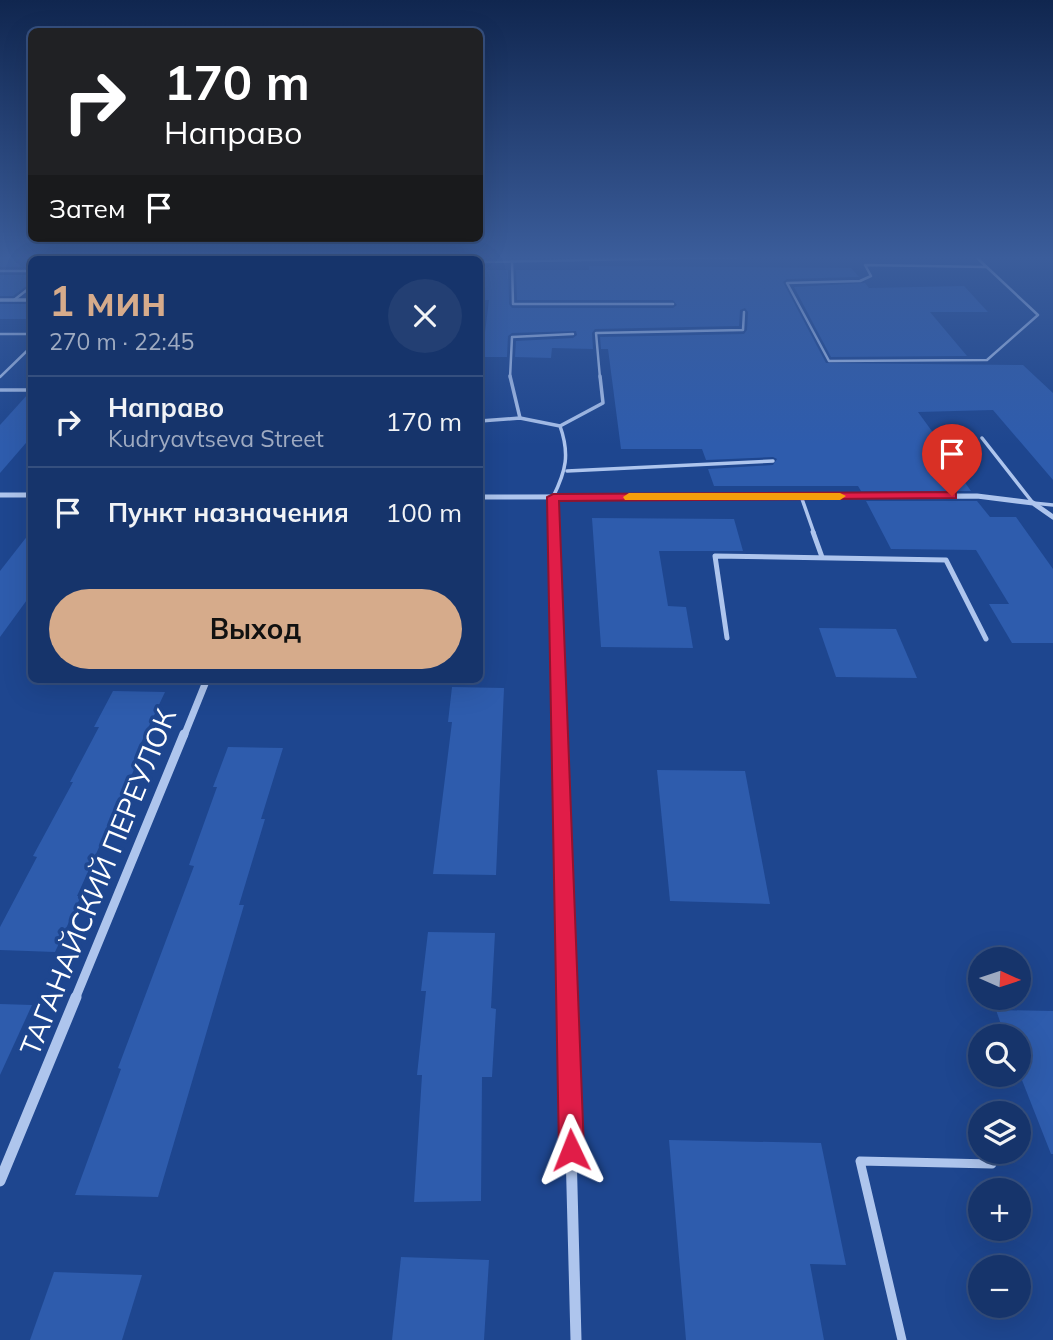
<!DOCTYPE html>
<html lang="ru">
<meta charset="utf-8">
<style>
:root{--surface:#16346b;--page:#233f73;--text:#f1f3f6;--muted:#9eaac1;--line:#354f7e;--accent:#d6ab8b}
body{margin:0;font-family:Mulish,sans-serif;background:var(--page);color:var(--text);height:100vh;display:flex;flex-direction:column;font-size:26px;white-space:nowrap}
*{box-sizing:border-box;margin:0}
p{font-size:23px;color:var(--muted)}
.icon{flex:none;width:38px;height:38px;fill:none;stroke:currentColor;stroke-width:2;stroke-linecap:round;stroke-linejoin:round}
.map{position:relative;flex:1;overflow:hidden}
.side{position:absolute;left:28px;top:256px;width:455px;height:427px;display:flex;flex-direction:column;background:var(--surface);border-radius:10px;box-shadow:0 7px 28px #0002,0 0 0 2px var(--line)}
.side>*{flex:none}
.top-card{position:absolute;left:28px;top:28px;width:455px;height:214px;border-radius:10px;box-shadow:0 7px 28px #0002,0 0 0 2px var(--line);background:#202124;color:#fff;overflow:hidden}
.needle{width:46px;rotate:93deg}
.fabs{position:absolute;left:968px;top:947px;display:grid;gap:14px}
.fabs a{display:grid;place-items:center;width:63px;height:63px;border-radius:50%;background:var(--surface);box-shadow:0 7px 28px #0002,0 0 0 2px var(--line);font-size:35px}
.pin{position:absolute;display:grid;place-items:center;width:60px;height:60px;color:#fff;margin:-72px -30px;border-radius:50% 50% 50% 0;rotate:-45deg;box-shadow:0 0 7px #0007}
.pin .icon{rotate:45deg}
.me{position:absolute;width:77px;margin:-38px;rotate:358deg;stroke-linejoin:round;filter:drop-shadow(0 0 5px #0008)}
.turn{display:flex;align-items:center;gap:24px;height:147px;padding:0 21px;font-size:32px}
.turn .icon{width:91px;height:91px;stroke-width:2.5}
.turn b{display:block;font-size:49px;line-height:60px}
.then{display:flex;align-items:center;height:66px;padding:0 21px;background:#0003;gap:14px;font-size:26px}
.round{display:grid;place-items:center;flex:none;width:74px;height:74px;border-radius:37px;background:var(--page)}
.head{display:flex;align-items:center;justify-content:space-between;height:119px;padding:0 21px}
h1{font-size:42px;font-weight:700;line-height:52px;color:var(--accent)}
.action{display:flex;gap:14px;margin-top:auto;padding:14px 21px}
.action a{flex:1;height:80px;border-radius:42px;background:var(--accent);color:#111;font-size:28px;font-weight:700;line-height:80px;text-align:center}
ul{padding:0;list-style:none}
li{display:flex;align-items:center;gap:21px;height:91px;padding:0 21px;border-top:2px solid var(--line)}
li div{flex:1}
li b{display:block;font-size:26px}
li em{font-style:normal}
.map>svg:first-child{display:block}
.building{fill:#2e5cad}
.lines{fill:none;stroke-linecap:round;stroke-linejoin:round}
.lane-far3{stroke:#aec5ed;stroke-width:2.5}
.lane-far2{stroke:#aec5ed;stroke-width:3.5}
.lane-far1{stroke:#aec5ed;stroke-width:5}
.lane{stroke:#aec5ed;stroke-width:9}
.street-far4{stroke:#aec5ed;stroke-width:3.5}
.street-far3{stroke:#aec5ed;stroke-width:5}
.street-far2{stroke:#aec5ed;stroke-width:7}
.street-far1{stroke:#aec5ed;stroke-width:9}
.street{stroke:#aec5ed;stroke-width:11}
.route{fill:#e11d48;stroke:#92132f;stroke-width:2}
.slow{fill:#f59e0b}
.labels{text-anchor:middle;stroke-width:7;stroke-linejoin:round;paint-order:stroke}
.near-street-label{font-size:28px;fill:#fff;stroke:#1e468f}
</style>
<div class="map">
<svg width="1053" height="1340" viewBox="0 0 1053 1340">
<rect width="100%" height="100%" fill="#1e468f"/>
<g class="building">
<rect x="0" y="257" width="32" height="10"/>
<path d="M589,266L851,268L859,277L787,279L783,282L826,363L1023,365L1053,393V480L993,410L918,412L950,456H946L971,491H861L858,486H714L708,469L773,465L777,459L773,457L706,460L702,449H621L608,349H601L600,337L744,334L747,330L748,312L745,308L740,310L739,326L595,329L592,333L593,349L552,348L551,358L515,357L516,341L573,338L577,335L576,331L512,333L508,336L507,357H482L489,300H480V270H508L509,304L512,308H673L677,305L673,300H517L516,270H589Z"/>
<path d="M0,275H32V282L13,296H0Z"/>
<path d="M865,283L869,288L964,286L988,312H930L967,356L831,357L794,287Z"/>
<rect x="0" y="304" width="32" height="15"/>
<path d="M28,394H32V436L0,473V425Z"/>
<path d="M866,501H977L990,517H1016L1053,569V643H1012L989,604H1009L976,550L891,549Z"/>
<path d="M592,518L734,519L743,551H659L668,606L686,607L693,648L601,647Z"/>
<path d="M32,530V593L0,637V571Z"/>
<path d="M819,628L896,629L917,678L836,677Z"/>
<path d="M452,687L504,688L496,875L433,874L452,722H448Z"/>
<path d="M113,691L165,692L141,743H146L77,896H81L55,952L0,950V927L37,857L33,856L73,782H70L99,727H94Z"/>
<path d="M228,747L283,748L261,819H265L239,905H244L158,1197L75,1195L121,1069L118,1068L194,866L189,865L217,787H213Z"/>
<path d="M657,770L745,771L770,904L670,901Z"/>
<path d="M428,932L495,933L491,1008L496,1009L492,1077H482L481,1201L414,1202L422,1075H417L426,991H421Z"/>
<path d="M0,1004L32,1005L0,1075Z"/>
<path d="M996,1010L1053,1011V1154H1051L1018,1070V1036H1005Z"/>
<path d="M669,1140L821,1143L846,1265L810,1264L824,1340H686Z"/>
<path d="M401,1257L489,1260L484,1340H392Z"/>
<path d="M54,1272L142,1275L122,1340H30Z"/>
</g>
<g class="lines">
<g class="lane-far3">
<path d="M976,257L1038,315L987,360L829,361L787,283L860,281L871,276L865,265L986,267"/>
<path d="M202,259L204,257"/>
<path d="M512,261L513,304H673"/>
<path d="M480,262L742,257"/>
<path d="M0,271H32"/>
<path d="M14,300L32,286"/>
<path d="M0,334H32"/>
<path d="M0,377L32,346"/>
<path d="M510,378L512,337L573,334"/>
<path d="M600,378L596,333L743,330L744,312"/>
</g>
<g class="lane-far2">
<path d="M510,376L520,418"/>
<path d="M0,390H32"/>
<path d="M480,421L520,418L560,426C570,454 566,471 553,497"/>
<path d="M560,426L603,403L600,376"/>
<path d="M982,438L1033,503L1053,505"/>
<path d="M567,471L773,461"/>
<path d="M801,496L814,533"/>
</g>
<g class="lane-far1">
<path d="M813,532L822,557"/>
<path d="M727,638L715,556L946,560L986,639"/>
</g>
<path class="lane" d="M902,1340L860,1161L992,1164"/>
<path class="street-far4" d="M0,300H32"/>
<g class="street-far3">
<path d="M0,495H32"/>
<path d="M480,497L977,496L1033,503L1053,517"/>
<path d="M553,497L554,533"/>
</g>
<g class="street-far2">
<path d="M554,532L560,736"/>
<path d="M184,736L207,679"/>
</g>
<g class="street-far1">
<path d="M559,734L567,999"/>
<path d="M75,999L184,734"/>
</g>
<g class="street">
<path d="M567,997L576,1340"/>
<path d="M0,1181L76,997"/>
</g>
</g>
<linearGradient id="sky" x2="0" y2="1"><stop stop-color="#10264f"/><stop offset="0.58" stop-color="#3b5d9b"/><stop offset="1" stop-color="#3b5d9b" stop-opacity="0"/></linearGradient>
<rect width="1053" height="445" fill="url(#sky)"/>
<path class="route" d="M952,492L956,493V498L559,501L584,1150L580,1159L571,1162L562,1159L559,1150L547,497L553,494Z"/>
<path class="slow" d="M629,493H840L846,496L840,500H625L623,497Z"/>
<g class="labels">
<g class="near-street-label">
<text transform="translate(98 882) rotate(-68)" y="10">ТАГАНАЙСКИЙ ПЕРЕУЛОК</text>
</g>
</g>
</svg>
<div class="fabs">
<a><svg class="needle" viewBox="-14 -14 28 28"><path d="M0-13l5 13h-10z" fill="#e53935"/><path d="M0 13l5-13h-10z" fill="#9eaac1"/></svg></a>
<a><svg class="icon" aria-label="search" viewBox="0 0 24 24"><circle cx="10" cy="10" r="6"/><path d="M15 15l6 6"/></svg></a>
<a><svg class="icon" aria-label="layers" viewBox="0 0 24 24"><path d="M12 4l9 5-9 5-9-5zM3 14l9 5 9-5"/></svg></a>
<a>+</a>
<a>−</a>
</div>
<div class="pin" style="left:952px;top:496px;background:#d93025"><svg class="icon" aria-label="arrive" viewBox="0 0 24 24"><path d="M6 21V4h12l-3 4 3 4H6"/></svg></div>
<svg class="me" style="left:571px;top:1150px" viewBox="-20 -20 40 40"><path d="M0-17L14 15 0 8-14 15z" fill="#e11d48" stroke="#fff" stroke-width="4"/></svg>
<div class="top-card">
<div class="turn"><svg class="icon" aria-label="right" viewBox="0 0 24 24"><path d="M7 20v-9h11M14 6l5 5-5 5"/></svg><div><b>170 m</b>Направо</div></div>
<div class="then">Затем<svg class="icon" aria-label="arrive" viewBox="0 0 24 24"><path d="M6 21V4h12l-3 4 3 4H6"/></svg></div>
</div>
<section class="side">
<div class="head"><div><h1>1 мин</h1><p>270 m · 22:45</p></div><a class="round"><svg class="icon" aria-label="close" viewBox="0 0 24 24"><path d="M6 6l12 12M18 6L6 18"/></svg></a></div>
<ul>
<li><svg class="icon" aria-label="right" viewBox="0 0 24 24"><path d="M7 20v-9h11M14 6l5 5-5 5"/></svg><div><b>Направо</b><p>Kudryavtseva Street</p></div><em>170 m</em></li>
<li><svg class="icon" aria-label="arrive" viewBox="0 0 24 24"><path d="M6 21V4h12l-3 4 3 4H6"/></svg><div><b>Пункт назначения</b></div><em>100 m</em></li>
</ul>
<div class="action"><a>Выход</a></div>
</section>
</div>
